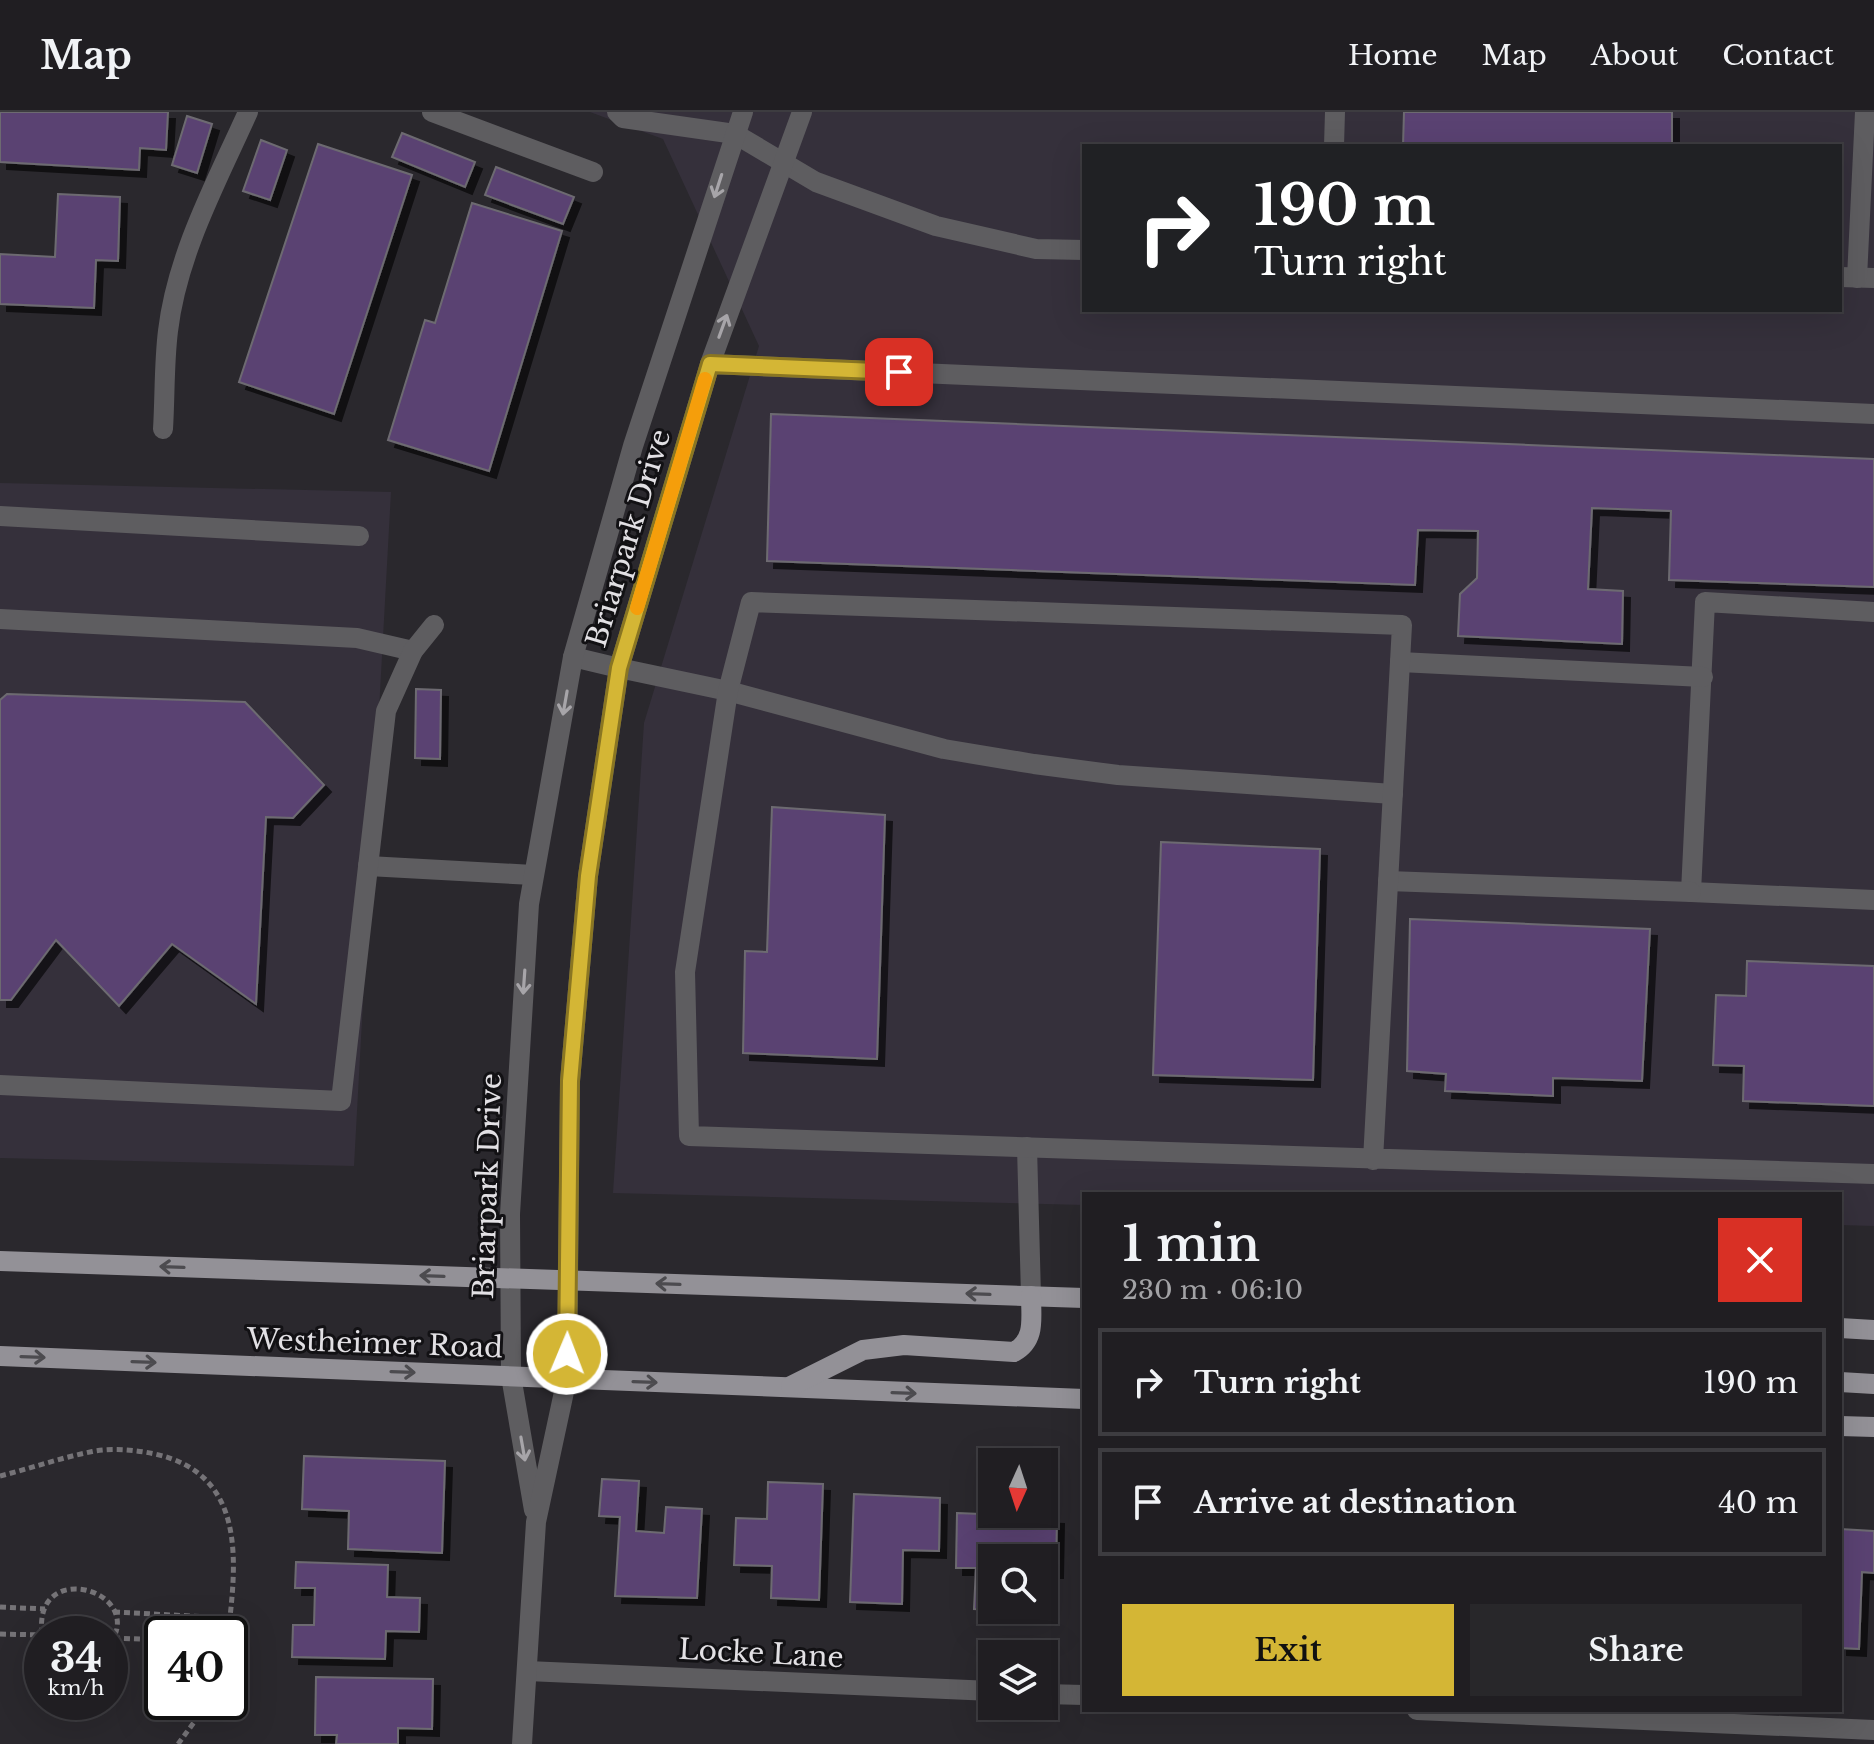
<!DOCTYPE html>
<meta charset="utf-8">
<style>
:root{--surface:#201e22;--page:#28272a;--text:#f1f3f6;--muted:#a2a2a5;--line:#3d3c40;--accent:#d4b635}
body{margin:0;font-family:"Libre Baskerville",serif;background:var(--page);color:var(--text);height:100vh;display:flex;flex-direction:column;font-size:30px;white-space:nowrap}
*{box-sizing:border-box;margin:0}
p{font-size:26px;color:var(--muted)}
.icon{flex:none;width:44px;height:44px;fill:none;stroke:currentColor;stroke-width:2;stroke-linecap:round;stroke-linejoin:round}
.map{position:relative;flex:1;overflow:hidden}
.panel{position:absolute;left:1082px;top:1080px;width:760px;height:520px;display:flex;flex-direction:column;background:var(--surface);border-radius:0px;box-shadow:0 8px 32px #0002,0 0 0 2px var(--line)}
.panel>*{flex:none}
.top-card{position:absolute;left:1082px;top:32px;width:760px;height:168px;border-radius:0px;box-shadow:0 8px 32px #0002,0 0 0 2px var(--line);background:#202124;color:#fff;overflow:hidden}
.needle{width:52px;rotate:183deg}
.controls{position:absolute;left:978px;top:1336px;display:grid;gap:16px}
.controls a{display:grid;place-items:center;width:80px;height:80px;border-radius:0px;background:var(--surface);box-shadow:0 8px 32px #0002,0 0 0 2px var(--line);font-size:40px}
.speed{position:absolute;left:24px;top:1504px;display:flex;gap:16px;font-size:40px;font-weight:700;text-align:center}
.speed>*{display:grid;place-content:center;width:104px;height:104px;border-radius:50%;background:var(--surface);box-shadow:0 8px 32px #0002,0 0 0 2px var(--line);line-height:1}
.speed small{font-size:20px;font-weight:400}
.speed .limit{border:4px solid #111;border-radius:12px;background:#fff;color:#111}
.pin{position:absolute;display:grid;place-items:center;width:68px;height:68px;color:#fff;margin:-34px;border-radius:16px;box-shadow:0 4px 12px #0006}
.me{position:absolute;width:88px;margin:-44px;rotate:1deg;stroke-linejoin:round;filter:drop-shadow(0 0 6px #0008)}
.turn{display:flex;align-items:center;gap:28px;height:168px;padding:0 40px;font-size:36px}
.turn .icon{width:104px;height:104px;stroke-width:2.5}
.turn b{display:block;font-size:56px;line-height:68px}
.round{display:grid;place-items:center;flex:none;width:84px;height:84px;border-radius:0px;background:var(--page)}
.head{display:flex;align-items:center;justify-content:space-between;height:136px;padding:0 40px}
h1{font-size:48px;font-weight:600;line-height:60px}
.button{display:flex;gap:16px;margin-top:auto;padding:16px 40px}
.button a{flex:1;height:92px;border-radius:0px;background:var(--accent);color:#111;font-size:32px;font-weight:600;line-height:92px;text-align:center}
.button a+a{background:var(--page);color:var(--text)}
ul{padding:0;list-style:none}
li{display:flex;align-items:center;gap:24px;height:108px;margin:0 16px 12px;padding:0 24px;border:4px solid var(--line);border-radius:0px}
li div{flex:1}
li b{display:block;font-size:30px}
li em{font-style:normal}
header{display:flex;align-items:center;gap:48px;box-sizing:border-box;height:112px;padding:0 40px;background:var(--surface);border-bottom:2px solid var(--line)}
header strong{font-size:38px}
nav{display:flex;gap:44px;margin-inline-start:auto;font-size:28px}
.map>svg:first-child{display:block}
.built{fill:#35303b;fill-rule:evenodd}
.building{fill:#5a4372;stroke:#6d6b71;stroke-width:2;filter:url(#shadow)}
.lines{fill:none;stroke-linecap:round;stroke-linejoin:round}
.path{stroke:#757377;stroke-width:5;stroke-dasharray:6 4;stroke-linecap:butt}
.service{stroke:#5e5d60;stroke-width:20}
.minor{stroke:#5e5d60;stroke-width:20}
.tertiary{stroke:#5e5d60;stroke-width:20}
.primary{stroke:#939197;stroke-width:20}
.oneway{stroke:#a7a5a9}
.oneway2{stroke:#4c4b4f}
.route-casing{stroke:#8a7622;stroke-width:20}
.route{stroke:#d4b635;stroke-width:14}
.slow{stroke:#f59e0b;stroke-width:14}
.labels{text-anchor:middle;stroke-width:6;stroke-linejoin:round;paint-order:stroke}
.street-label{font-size:28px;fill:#e2e0e4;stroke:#121114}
</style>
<header>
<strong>Map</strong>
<nav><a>Home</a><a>Map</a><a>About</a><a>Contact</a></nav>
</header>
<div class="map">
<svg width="1874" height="1632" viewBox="0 0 1874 1632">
<defs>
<filter id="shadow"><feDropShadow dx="7" dy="7" stdDeviation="0" flood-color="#0009"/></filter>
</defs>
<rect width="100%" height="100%" fill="#2a282d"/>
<g class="built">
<path d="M590,0H1874V1114L1840,1113V1082H1084V1093L613,1081L644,611L759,234L663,27ZM1084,34H1840V198H1084Z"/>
<path d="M0,371L391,380L354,1054L0,1046Z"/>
</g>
<g class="building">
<path d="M0,0H168L166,38L140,36L139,58L0,50Z"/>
<path d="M1404,0H1672V34H1403Z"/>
<path d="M187,4L212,12L197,61L172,53Z"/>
<path d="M402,21L475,50L465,75L392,45Z"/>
<path d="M261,28L287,38L270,88L243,79Z"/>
<path d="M318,32L412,63L334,302L239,270Z"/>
<path d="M496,55L574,85L563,112L485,83Z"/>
<path d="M58,82L120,85L118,149L96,148L94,196L0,192V142L55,145Z"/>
<path d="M472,91L562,119L489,359L388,328L425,208L435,211Z"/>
<path d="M771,302L1874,347V475L1669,468L1671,399L1592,396L1588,477L1623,479L1622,532L1458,524L1460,482L1477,466L1478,419L1418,418L1415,473L767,449Z"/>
<path d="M416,577L441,578L440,647L415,646Z"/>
<path d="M7,582L245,590L324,673L293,706L266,705L256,892L172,832L119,894L56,828L11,888H0V588Z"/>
<path d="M772,695L885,703L877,947L743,941L745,839L767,840Z"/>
<path d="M1161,730L1320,737L1313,968L1153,963Z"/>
<path d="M1410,807L1650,817L1642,969L1553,966V984L1445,979L1446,962L1407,959Z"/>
<path d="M1747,849L1874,854V994L1743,989L1744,954L1713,953L1716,883L1746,884Z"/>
<path d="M304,1344L445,1349L442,1441L348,1437L349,1399L302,1397Z"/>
<path d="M602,1367L639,1369L636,1419L664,1421L666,1395L702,1397L697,1486L615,1484L620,1405L599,1404Z"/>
<path d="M768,1370L823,1372L819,1488L771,1486L772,1454L734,1453L736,1406L767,1407Z"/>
<path d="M854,1382L940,1386L939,1439L903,1438L902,1492L850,1490Z"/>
<path d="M957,1401L1057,1405L1056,1459H1044V1446H992V1498L974,1497L976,1456H956Z"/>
<path d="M1840,1417L1874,1419V1461L1862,1460L1859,1537L1840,1536Z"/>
<path d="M296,1450L388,1453L387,1485L420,1486L419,1520L386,1519L385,1547L292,1545L293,1513H314L315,1476H295Z"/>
<path d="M316,1565L433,1567L432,1617L398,1616V1632H336L337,1623H315Z"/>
</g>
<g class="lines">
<g class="path">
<path d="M0,1364C32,1356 63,1345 95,1339C115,1336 136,1338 155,1342C246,1362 237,1448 228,1522"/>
<path d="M0,1495L45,1497"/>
<path d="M114,1500L230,1506"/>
<path d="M0,1522L42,1523"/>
<path d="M42,1522C33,1445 147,1479 110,1532"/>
<path d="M114,1526L162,1528"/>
<path d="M178,1632L209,1590"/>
</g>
<g class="service">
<path d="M432,0L593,60"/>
<path d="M617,0L623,6L735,22L816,70L936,114L1036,137L1084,138"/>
<path d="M1334,34L1335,0"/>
<path d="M1840,165L1874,166"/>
<path d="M1857,166L1865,0"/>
<path d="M710,252L1874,302"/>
<path d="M163,317C165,285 164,251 168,219C177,142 217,69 248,0"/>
<path d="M0,404L359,424"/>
<path d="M1874,500L1705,490L1691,780L1874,788"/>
<path d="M0,507L357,526L413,539"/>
<path d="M1400,550L1703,565"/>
<path d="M619,556L728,579L944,637L1034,652L1118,663L1393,682"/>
<path d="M368,754L533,763"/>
<path d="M1388,769L1691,780"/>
<path d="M0,973L341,989L386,599L413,539L434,513"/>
<path d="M1027,1035L1031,1184"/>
<path d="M1373,1048L1402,513L751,490L728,579L685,860L689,1024C1084,1036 1479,1053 1874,1062"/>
</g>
<g class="minor">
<path d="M511,1264L534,1398"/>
<path d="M527,1559L992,1579"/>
<path d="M1044,1582L1084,1583"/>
<path d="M1417,1598L1874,1618"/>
<path d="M522,1632L536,1410L567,1266"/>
</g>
<g class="tertiary">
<path d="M573,545L619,556"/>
<path d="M511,1264L510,1102L529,792L573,545L633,334L743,0"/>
<path d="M567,1266L570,969L588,764L619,556L710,252L802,0"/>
</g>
<g class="primary">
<path d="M0,1149L1084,1186"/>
<path d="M1840,1216L1874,1218"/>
<path d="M0,1244L1084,1287"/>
<path d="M1840,1270L1874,1272"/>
<path d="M791,1274L863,1238L904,1233L1014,1240C1036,1228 1031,1206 1031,1184"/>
<path d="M1840,1314L1874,1315"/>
</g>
</g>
<defs><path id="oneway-shaft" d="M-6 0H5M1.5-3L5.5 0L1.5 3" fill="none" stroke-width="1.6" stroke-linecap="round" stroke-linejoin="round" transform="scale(2)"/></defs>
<g class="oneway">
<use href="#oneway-shaft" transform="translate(718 74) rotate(108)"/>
<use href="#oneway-shaft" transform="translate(723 214) rotate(-70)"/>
<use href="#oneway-shaft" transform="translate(565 591) rotate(100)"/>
<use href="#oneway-shaft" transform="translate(524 870) rotate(94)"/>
<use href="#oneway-shaft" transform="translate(523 1337) rotate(80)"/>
</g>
<g class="oneway2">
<use href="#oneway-shaft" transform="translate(172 1155) rotate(-178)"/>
<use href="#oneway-shaft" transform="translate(432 1164) rotate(-178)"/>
<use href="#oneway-shaft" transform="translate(668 1172) rotate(-178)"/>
<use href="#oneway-shaft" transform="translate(978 1182) rotate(-178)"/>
<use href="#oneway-shaft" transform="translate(33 1245) rotate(2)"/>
<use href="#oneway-shaft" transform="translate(144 1250) rotate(2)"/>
<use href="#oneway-shaft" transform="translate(403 1260) rotate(2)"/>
<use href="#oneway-shaft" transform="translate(645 1270) rotate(2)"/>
<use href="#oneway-shaft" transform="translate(904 1281) rotate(2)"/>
</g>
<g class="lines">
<defs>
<path id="route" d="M567,1242L570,969L588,764L619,556L710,252L899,260"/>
</defs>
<use href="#route" class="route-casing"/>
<use href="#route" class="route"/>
<path class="slow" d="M637,496L705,267"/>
</g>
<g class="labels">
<g class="street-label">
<text transform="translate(628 426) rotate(-73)" y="10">Briarpark Drive</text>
<text transform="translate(487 1074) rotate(-88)" y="10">Briarpark Drive</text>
<text transform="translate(375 1231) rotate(2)" y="10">Westheimer Road</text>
<text transform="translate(761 1541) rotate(3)" y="10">Locke Lane</text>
</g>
</g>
</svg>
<div class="controls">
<a><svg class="needle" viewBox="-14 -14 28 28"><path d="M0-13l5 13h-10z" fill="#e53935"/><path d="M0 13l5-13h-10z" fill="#a2a2a5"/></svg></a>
<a><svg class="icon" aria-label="search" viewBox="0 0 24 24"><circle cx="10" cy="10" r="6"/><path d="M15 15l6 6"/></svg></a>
<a><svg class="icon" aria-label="layers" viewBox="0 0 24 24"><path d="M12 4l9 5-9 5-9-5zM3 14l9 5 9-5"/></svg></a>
</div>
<div class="speed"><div>34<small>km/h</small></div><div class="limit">40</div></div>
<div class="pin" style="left:899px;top:260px;background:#d93025"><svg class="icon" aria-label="arrive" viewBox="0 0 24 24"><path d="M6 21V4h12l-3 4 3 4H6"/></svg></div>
<svg class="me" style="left:567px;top:1242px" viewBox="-20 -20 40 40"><circle r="17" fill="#d4b635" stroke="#fff" stroke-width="3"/><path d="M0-11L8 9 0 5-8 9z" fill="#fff"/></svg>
<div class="top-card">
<div class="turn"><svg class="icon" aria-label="right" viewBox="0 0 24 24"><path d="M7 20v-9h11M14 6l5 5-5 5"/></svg><div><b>190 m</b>Turn right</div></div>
</div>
<section class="panel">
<div class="head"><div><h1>1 min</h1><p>230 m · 06:10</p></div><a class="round" style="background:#d93025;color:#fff"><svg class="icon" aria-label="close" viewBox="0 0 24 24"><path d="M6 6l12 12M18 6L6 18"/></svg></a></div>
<ul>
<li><svg class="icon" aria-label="right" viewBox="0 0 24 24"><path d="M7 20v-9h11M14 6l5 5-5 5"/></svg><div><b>Turn right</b></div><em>190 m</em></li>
<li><svg class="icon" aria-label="arrive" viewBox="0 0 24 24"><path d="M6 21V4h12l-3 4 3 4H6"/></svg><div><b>Arrive at destination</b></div><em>40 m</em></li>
</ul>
<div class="button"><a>Exit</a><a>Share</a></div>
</section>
</div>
